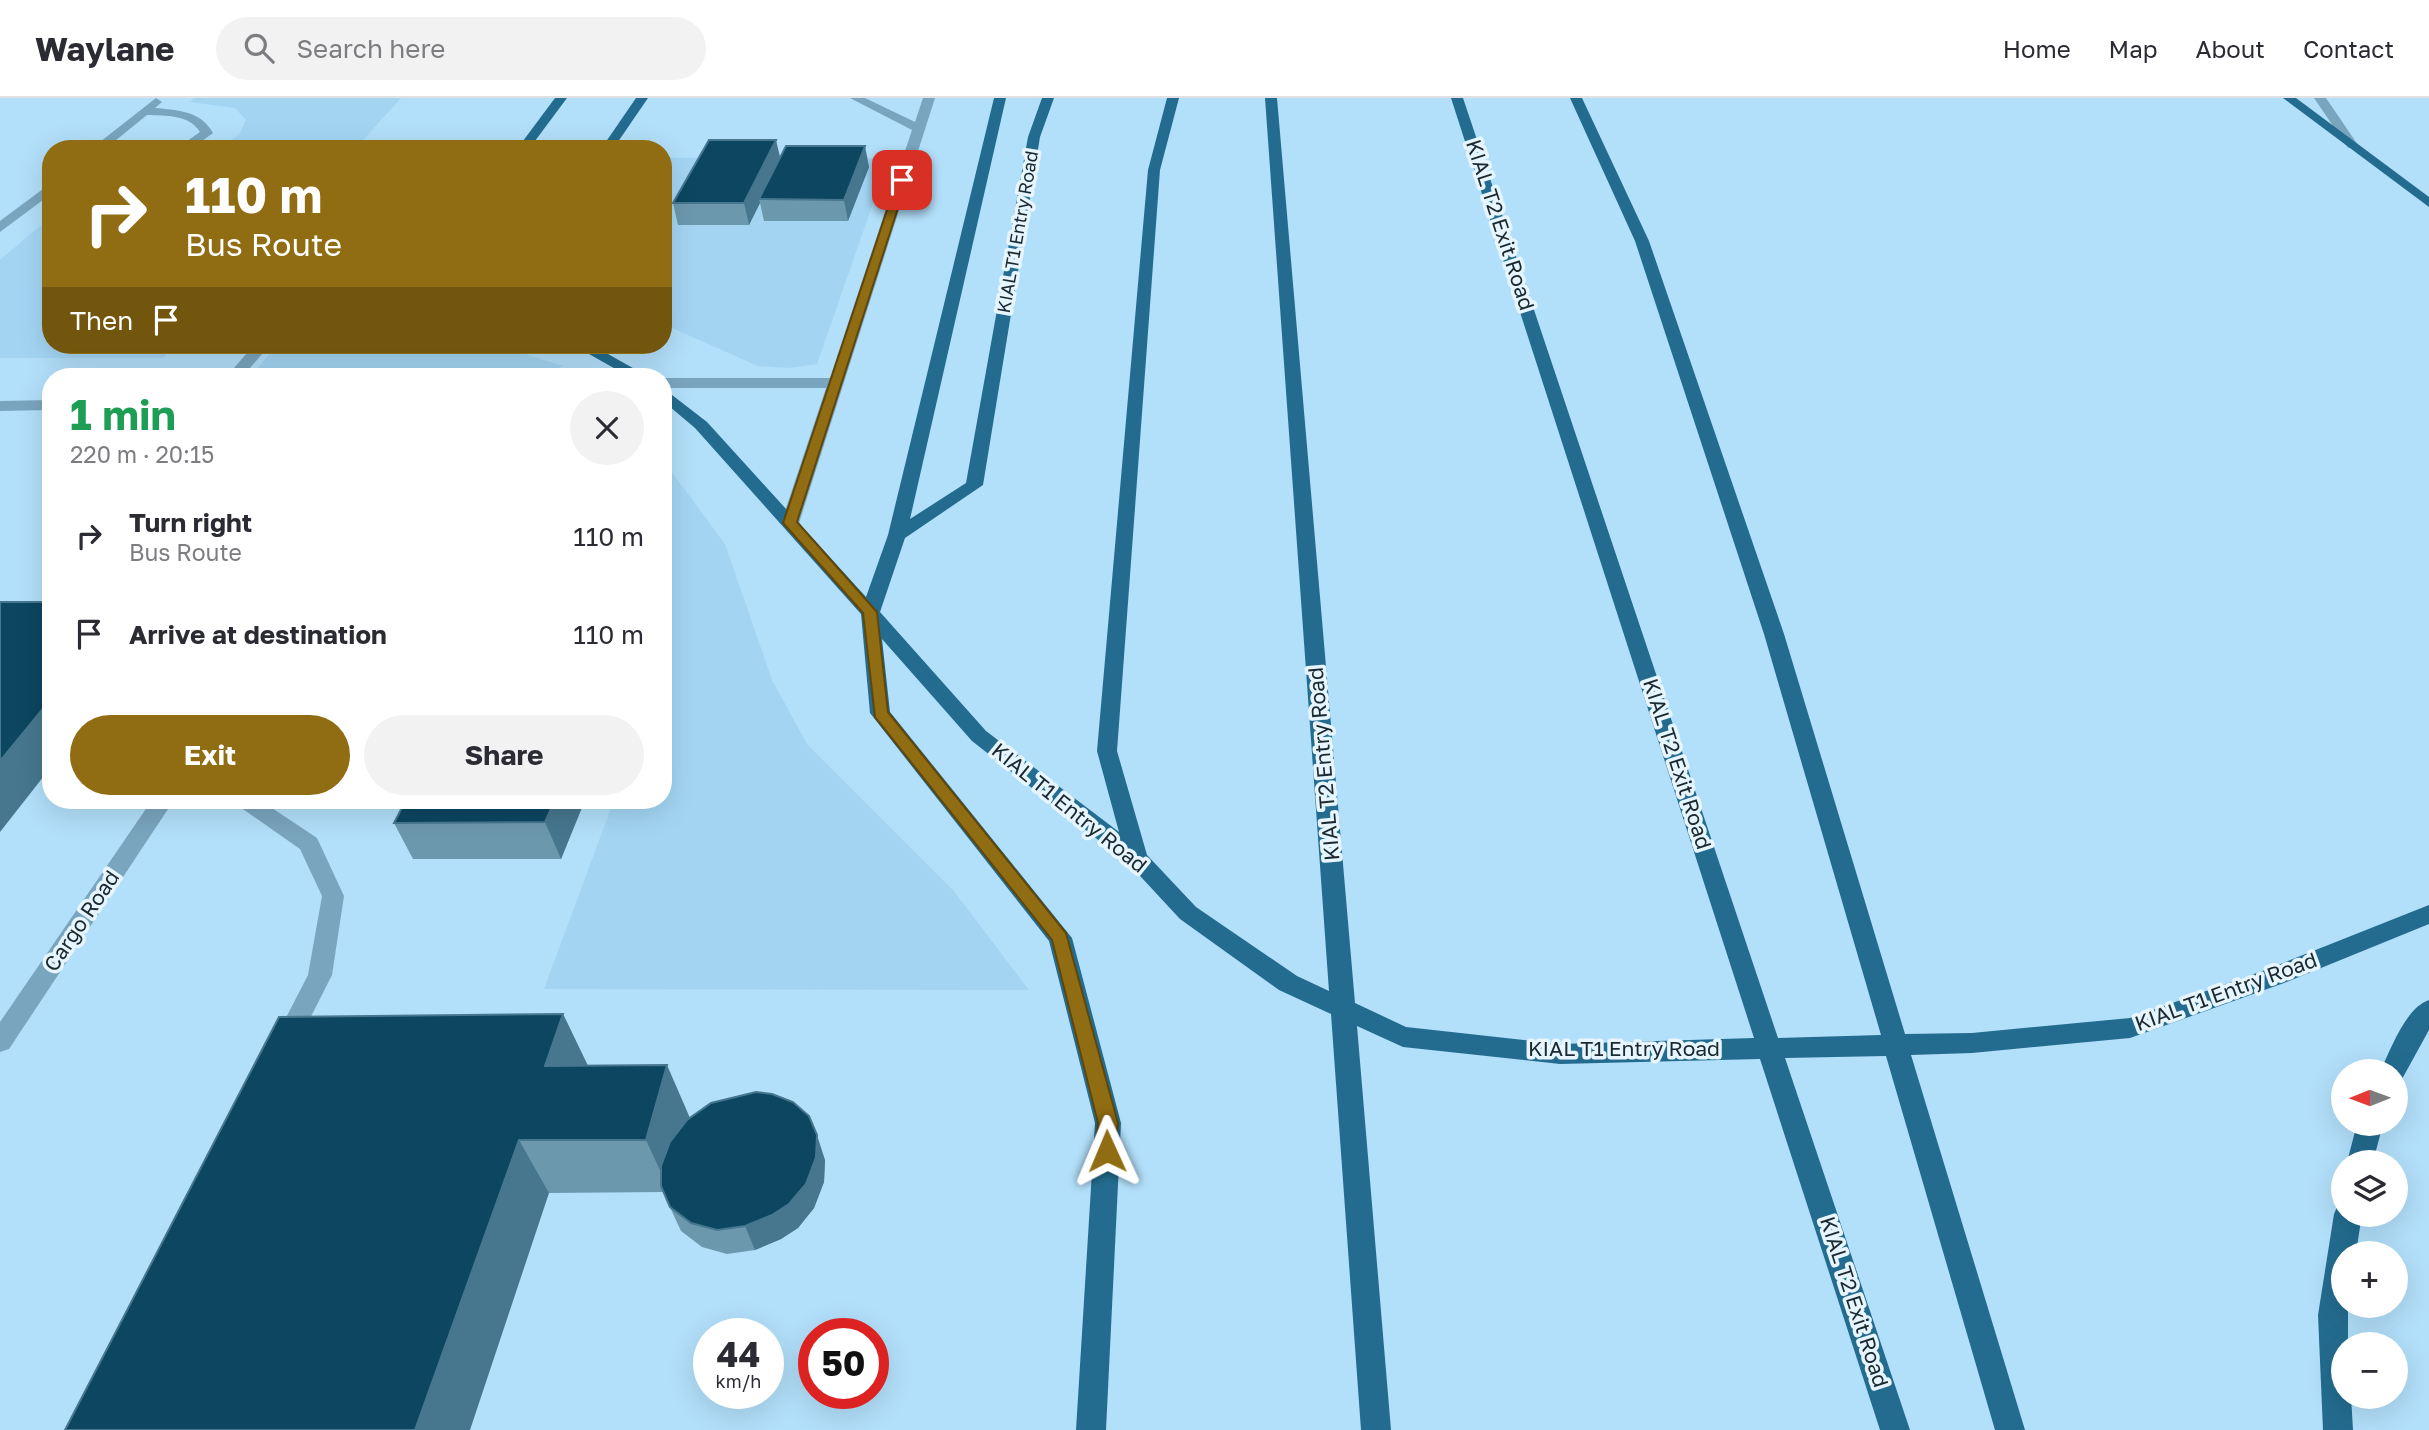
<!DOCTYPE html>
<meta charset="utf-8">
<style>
:root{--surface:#fff;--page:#f2f2f3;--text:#2b2b33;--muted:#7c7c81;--line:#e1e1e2;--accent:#906c12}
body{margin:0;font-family:"Golos Text",sans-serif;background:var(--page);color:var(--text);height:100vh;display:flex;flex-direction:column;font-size:26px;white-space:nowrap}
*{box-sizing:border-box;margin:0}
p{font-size:23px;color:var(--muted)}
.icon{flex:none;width:38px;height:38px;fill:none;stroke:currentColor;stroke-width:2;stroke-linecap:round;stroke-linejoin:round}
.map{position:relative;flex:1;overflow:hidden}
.panel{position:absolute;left:42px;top:270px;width:630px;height:441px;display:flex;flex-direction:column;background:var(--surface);border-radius:28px;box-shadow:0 7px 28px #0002}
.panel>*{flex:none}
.top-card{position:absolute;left:42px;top:42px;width:630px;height:214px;border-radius:28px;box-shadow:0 7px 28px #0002;background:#906c12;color:#fff;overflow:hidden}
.needle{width:46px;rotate:269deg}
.buttons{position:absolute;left:2331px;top:961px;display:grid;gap:14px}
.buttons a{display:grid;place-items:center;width:77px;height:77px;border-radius:50%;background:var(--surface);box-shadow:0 7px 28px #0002;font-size:35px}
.speed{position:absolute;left:693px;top:1220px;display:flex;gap:14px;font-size:35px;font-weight:700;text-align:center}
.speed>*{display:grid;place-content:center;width:91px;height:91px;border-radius:50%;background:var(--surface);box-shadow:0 7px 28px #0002;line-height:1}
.speed small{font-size:18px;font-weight:400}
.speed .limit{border:10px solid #d22;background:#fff;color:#111}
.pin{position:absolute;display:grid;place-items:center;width:60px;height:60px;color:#fff;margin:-30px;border-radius:14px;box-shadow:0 4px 10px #0006}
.me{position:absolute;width:77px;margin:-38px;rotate:359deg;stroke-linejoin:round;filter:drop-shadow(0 0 5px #0008)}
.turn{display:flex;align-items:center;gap:24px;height:147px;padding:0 28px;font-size:32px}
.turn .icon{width:91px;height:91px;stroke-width:2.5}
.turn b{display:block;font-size:49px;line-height:60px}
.then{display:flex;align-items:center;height:66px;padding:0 28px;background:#0003;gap:14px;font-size:26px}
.round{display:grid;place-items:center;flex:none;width:74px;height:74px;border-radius:37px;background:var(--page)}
.headline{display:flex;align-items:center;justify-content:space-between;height:119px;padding:0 28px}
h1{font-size:42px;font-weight:700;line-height:52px;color:#1e9e55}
.primary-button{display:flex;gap:14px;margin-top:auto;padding:14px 28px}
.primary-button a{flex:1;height:80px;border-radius:42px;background:var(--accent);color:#fff;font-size:28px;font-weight:700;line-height:80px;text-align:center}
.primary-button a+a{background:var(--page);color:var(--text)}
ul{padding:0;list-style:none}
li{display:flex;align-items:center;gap:21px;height:98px;padding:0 28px}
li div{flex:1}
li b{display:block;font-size:26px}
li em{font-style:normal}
header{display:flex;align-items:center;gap:42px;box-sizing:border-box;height:98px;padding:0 35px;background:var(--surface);border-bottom:2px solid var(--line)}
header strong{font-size:33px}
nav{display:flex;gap:38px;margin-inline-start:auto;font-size:24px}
.search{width:490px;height:63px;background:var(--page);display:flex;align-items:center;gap:18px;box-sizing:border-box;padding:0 24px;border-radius:38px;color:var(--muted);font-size:26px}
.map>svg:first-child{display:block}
.built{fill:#b2dffa;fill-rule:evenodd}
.green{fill:#a3d5f3}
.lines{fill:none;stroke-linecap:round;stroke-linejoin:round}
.minor{fill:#7aa5be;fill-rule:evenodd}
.major{fill:#236c8f;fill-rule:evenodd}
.wall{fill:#6c98ae}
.shaded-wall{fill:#46778f}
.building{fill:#0c4660;stroke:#46778f;stroke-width:2}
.route{fill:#906c12;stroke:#5e460c;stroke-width:2}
.labels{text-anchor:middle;stroke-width:7;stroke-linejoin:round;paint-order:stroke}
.far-street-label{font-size:18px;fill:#1a2830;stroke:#e6f5fe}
.street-label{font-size:21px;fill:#1a2830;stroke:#e6f5fe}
</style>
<header>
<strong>Waylane</strong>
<div class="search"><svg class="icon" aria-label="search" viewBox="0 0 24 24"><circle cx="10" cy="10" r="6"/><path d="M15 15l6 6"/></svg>Search here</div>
<nav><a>Home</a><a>Map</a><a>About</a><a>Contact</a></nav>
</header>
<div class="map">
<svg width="2429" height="1332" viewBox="0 0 2429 1332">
<rect width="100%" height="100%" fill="#cceafc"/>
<path class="built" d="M0,0H2429V1332H0ZM51,51H663V247H51ZM51,278H663V702H51ZM2343,973H2396V1026H2343ZM2343,1064H2396V1116H2343ZM2343,1155H2396V1208H2343ZM709,1236H768V1295H709ZM814,1236H873V1295H814ZM2343,1246H2396V1298H2343Z"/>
<g class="green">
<path d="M194,0H401L355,51H218L239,37L246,22L235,10L190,4Z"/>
<path d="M866,59L887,65L817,266L789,270L758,268L663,226V60Z"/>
<path d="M51,119V247H175L163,260H0V162Z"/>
<path d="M277,247H496L563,268L540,278H251Z"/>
<path d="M663,362L725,446L772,582L807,646L953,792L1029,892L544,891L614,702H663Z"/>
</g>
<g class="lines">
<g class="minor">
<path d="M156,0L162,4L155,10C178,12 201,13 213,35L191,51H176L200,34C189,16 166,18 147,17L105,51H91Z"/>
<path d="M850,0H865L915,24L923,0H935L799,425L790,430L781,425L826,290H663V280H830L912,32Z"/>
<path d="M2314,0H2326L2358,47L2356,50H2348Z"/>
<path d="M51,85V96L0,134V123Z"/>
<path d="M254,247H270L243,278H227Z"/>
<path d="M51,302V312L0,313V303Z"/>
<path d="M152,702H174L9,951L0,954V924Z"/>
<path d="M234,702H260L317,740L344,798L332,877L295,950L286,953L277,950L274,943L308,877L322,798L300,751L237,707Z"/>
</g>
<g class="major">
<path d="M555,0H567L529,51H517Z"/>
<path d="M636,0H648L613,51H601Z"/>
<path d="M994,0H1006L910,421L966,385L1028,39L1042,0H1054L1040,39L983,387L905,440L880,514L986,633L1119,734L1097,653L1148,72L1167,0H1179L1160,72L1117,653L1147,757L1196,809L1297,878L1329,893L1265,0H1277L1355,905L1406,929L1560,946L1754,940L1451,0H1463L1778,940L1881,937L1764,536L1635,143L1570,0H1582L1649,143L1784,536L1905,936L1972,935L2130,920L2268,871L2429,807V826L2284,885L2130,940L1972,955L1911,957L2025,1332H1995L1886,958L1785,960L1910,1332H1880L1760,961L1560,966L1403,949L1357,928L1391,1332H1361L1331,916L1279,892L1180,821L1129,766L972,643L882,541L890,614L1072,840L1121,1025L1106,1332H1076L1095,1025L1049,843L870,615L861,516L695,330L663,303V290L707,324L866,499L888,437Z"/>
<path d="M2283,0H2296L2429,99V109Z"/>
<path d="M573,247H592L647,278H628Z"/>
<path d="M2429,902V932L2402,981L2396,983V973H2380C2391,952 2405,910 2429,902Z"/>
<path d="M2357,1026H2383L2373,1064H2347Z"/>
<path d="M2343,1105V1116H2362L2356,1155H2343V1208H2348V1246H2343V1298H2351L2353,1332H2323L2318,1217L2334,1116L2338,1107Z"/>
</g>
</g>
<g class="wall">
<path d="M780,60L869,69L848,123H764L760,105L749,127H678L673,105Z"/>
<path d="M585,702L561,761H413L394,725Z"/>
<path d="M563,916L588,968L690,1020L825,1062L824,1084L814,1110L798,1130L781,1141L755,1152L727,1156L702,1149L681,1133L663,1094L549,1095L65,1332Z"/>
</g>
<g class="shaded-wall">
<path d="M776,42L781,63L759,101L760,105L749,127L744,105Z"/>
<path d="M865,48L869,69L848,123L844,102Z"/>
<path d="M51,601V669L0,734V663Z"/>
<path d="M555,702H585L561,761L545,724Z"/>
<path d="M563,916L589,970L545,968Z"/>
<path d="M667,967L690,1020L670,1094L646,1042Z"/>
<path d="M817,1037L825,1062L824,1084L814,1110L798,1130L781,1141L755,1152L745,1128Z"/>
<path d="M519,1042L549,1095L470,1332H415Z"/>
</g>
<g class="building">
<path d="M709,42H776L744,105H673Z"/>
<path d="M786,48H865L844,102L759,101Z"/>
<path d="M0,504H51V601L0,663Z"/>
<path d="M406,702H555L545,724L394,725Z"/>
<path d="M563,916L545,968L667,967L646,1042H519L415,1332H65L279,919Z"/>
<path d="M756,994L772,996L793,1004L809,1018L817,1037L816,1059L806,1086L789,1106L772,1117L745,1128L717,1132L691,1125L670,1109L661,1088V1068L670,1044L687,1022L711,1005Z"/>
</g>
<path class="route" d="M902,79L907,82L797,424L877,514L888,614L1066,835L1118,1025L1114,1059L1107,1062L1099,1059L1096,1053L1098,1025L1052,842L875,619L863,515L783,425L897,82Z"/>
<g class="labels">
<g class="far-street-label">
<text transform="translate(1018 134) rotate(-80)" y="6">KIAL T1 Entry Road</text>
</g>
<g class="street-label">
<text transform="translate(1500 127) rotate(72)" y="7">KIAL T2 Exit Road</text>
<text transform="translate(1324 666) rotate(-95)" y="7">KIAL T2 Entry Road</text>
<text transform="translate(1677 666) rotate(72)" y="7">KIAL T2 Exit Road</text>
<text transform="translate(1069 710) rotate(39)" y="7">KIAL T1 Entry Road</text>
<text transform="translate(82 823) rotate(-56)" y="7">Cargo Road</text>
<text transform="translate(2226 894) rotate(-20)" y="7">KIAL T1 Entry Road</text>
<text x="1624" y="958">KIAL T1 Entry Road</text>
<text transform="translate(1854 1204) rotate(72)" y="7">KIAL T2 Exit Road</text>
</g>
</g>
</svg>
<div class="buttons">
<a><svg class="needle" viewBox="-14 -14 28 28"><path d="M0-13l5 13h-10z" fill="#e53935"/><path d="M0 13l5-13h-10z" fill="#7c7c81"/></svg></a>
<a><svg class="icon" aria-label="layers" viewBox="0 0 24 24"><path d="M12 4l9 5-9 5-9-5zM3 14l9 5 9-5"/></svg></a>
<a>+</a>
<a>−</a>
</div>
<div class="speed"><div>44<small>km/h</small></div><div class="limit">50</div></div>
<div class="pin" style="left:902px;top:82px;background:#d93025"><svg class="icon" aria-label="arrive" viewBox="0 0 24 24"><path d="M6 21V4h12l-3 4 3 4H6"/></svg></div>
<svg class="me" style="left:1107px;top:1053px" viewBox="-20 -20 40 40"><path d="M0-17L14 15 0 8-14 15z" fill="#906c12" stroke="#fff" stroke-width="4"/></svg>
<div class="top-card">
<div class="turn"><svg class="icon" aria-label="right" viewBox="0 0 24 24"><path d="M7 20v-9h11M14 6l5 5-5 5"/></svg><div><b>110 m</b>Bus Route</div></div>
<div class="then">Then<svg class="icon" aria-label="arrive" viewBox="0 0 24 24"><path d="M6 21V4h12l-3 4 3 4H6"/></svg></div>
</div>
<section class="panel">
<div class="headline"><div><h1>1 min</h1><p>220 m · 20:15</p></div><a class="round"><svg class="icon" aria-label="close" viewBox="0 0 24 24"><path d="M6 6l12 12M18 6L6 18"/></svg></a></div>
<ul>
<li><svg class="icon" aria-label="right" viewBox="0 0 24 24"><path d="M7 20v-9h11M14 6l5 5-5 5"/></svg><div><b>Turn right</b><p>Bus Route</p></div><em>110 m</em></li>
<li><svg class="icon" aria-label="arrive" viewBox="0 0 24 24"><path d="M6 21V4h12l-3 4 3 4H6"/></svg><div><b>Arrive at destination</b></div><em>110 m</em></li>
</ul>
<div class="primary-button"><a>Exit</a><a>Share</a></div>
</section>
</div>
